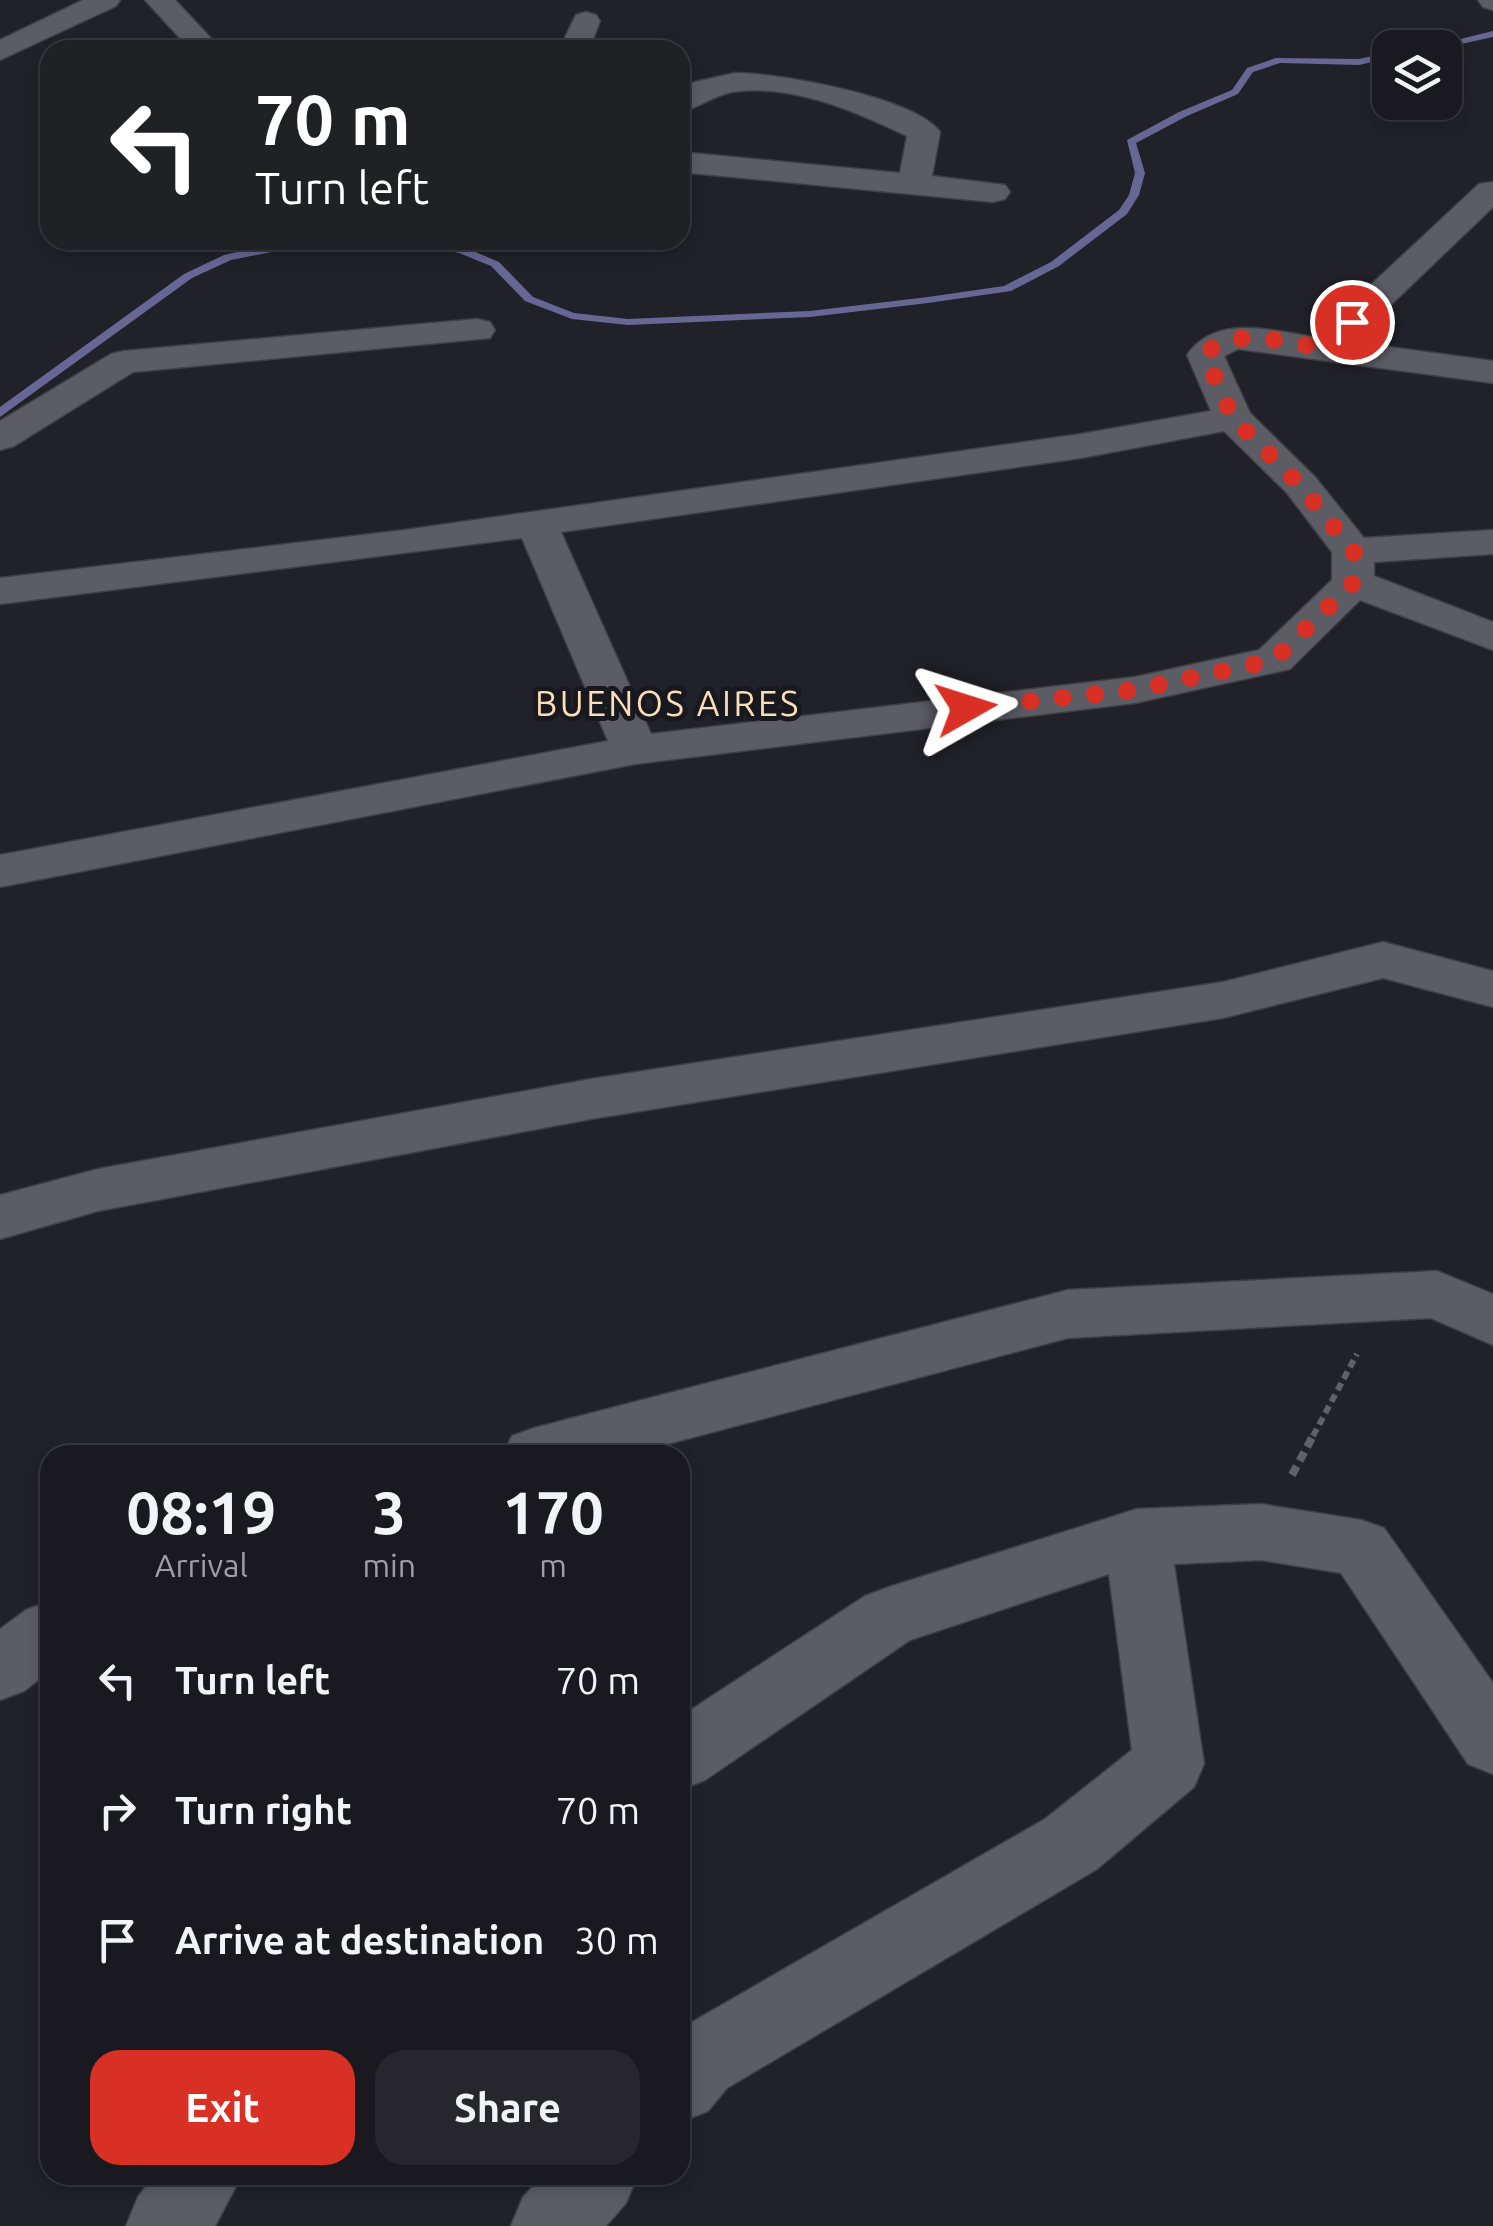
<!DOCTYPE html>
<style>
:root{--surface:#19191f;--page:#26262c;--text:#f1f3f6;--muted:#9fa0a4;--line:#37383d;--accent:#d93025}
body{margin:0;font-family:Ubuntu,sans-serif;background:var(--page);color:var(--text);height:100vh;display:flex;flex-direction:column;font-size:38px;white-space:nowrap}
*{box-sizing:border-box;margin:0}
p{font-size:32px;color:var(--muted)}
.icon{flex:none;width:55px;height:55px;fill:none;stroke:currentColor;stroke-width:2;stroke-linecap:round;stroke-linejoin:round}
.map{position:relative;flex:1;overflow:hidden}
.drawer{position:absolute;left:40px;top:1445px;width:650px;height:740px;display:flex;flex-direction:column;background:var(--surface);border-radius:30px;box-shadow:0 5px 15px #0003,0 0 0 2px var(--line)}
.drawer>*{flex:none}
.top-card{position:absolute;left:40px;top:40px;width:650px;height:210px;border-radius:30px;box-shadow:0 5px 15px #0003,0 0 0 2px var(--line);background:#202124;color:#fff;overflow:hidden}
.tools{position:absolute;left:1372px;top:30px;display:grid;gap:20px}
.tools a{display:grid;place-items:center;width:90px;height:90px;border-radius:20px;background:var(--surface);box-shadow:0 5px 15px #0003,0 0 0 2px var(--line);font-size:50px}
.pin{position:absolute;display:grid;place-items:center;width:85px;height:85px;color:#fff;margin:-42px;border:5px solid #fff;border-radius:50%;box-shadow:0 2px 10px #0007}
.me{position:absolute;width:110px;margin:-55px;rotate:84deg;stroke-linejoin:round;filter:drop-shadow(0 0 8px #0008)}
.turn{display:flex;align-items:center;gap:35px;height:210px;padding:0 50px;font-size:45px}
.turn .icon{width:130px;height:130px;stroke-width:2.5}
.turn b{display:block;font-size:70px;line-height:85px}
.eta{display:flex;justify-content:space-evenly;align-items:center;height:170px;text-align:center}
.eta b{font-size:60px;font-weight:600;line-height:70px}
.button{display:flex;gap:20px;margin-top:auto;padding:20px 50px}
.button a{flex:1;height:115px;border-radius:30px;background:var(--accent);color:#fff;font-size:40px;font-weight:600;line-height:115px;text-align:center}
.button a+a{background:var(--page);color:var(--text)}
ul{padding:0;list-style:none}
li{display:flex;align-items:center;gap:30px;height:130px;padding:0 50px}
li div{flex:1}
li b{display:block;font-size:38px}
li em{font-style:normal}
.map>svg:first-child{display:block}
.lines{fill:none;stroke-linecap:round;stroke-linejoin:round}
.stream{fill:#676795;fill-rule:evenodd}
.minor-casing{stroke:#3e3e44;stroke-width:3}
.path-far1{stroke:#606067;stroke-width:6;stroke-dasharray:8 5;stroke-linecap:butt}
.path{stroke:#606067;stroke-width:8;stroke-dasharray:10 6;stroke-linecap:butt}
.minor{fill:#5c5c65;fill-rule:evenodd}
.route{stroke:#d93025;stroke-width:18;stroke-dasharray:0 32.4}
.labels{text-anchor:middle;stroke-width:10;stroke-linejoin:round;paint-order:stroke}
.neighbourhood-label{font-size:35px;letter-spacing:2.5px;fill:#fbddb7;stroke:#18181f}
</style>
<div class="map">
<svg width="1493" height="2226" viewBox="0 0 1493 2226">
<rect width="100%" height="100%" fill="#212129"/>
<g class="lines">
<g class="stream">
<path d="M1493,31V37L1443,48H1424Z"/>
<path d="M1390,52V58L1359,65L1280,63L1253,72L1238,94L1187,116L1136,143L1145,173L1139,195L1127,214L1059,266L1011,291L928,303L810,317L628,325L572,319L525,301L491,266L459,253L402,240H425L466,248L499,262L533,297L574,313L628,319L810,311L928,297L1004,286L1051,262L1119,210L1129,195L1135,173L1127,140L1179,112L1232,90L1247,68L1276,58L1359,59Z"/>
<path d="M291,240H332L231,260L192,278L0,417V407L184,274L224,255Z"/>
</g>
<defs>
<g id="minor">
<path d="M83,0H120L116,6L0,60V40Z"/>
<path d="M145,0H175L222,50H191Z"/>
<path d="M1478,0H1493V10L1483,7Z"/>
<path d="M586,12L596,15L600,21L589,50H559L576,15Z"/>
<path d="M735,73C778,73 915,97 940,132L932,176L1005,185L1010,192L1005,199L993,202L680,172V152L900,173L907,136C855,111 791,83 732,92C713,96 698,108 680,112V90L695,82Z"/>
<path d="M1493,182V207L1352,342L1493,361V383L1238,349L1224,356L1250,413L1315,477L1364,538L1493,530V554L1374,562V576L1493,622V650L1360,600L1290,669L1135,703L635,764L0,887V855L608,741L522,538L0,604V578L405,530L1081,434L1211,411L1187,355C1216,313 1272,331 1315,337L1479,184ZM1224,431L1287,493L1332,552V580L1259,650L1135,677L651,734L561,532L1081,458Z"/>
<path d="M477,319L490,322L495,330L490,338L133,372L14,446L0,450V421L111,354L124,351Z"/>
<path d="M1383,942L1493,971V1007L1383,978L1223,1018L591,1119L98,1211L0,1239V1195L98,1169L591,1079L1223,982Z"/>
<path d="M1437,1271L1493,1294V1345L1431,1318L1068,1338L626,1455H502L512,1436L534,1428L1068,1290Z"/>
<path d="M1261,1504L1361,1520L1384,1528L1493,1683V1774L1468,1764L1341,1573L1261,1560L1174,1564L1204,1764L1194,1787L1097,1869L727,2088L708,2111L680,2122V2029L1045,1819L1132,1750L1109,1574L910,1640L705,1780L680,1790V1717L865,1596L889,1587L1137,1509Z"/>
<path d="M50,1601V1671L24,1691L0,1700V1629L26,1610Z"/>
<path d="M154,2175H242L215,2226H126L138,2197Z"/>
<path d="M544,2175H638L626,2203L606,2226H511L523,2197Z"/>
</g>
</defs>
<use href="#minor" class="minor-casing"/>
<path class="path-far1" d="M1313,1436L1357,1354"/>
<path class="path" d="M1292,1475L1314,1434"/>
<use href="#minor" class="minor"/>
</g>
<g class="lines">
<path class="route" d="M966,708L1135,690L1274,660L1354,582V552L1300,485L1233,418L1205,355C1230,324 1289,344 1324,348L1352,322"/>
</g>
<g class="labels">
<g class="neighbourhood-label">
<text x="668" y="716">BUENOS AIRES</text>
</g>
</g>
</svg>
<div class="tools">
<a><svg class="icon" aria-label="layers" viewBox="0 0 24 24"><path d="M12 4l9 5-9 5-9-5zM3 14l9 5 9-5"/></svg></a>
</div>
<div class="pin" style="left:1352px;top:322px;background:#d93025"><svg class="icon" aria-label="arrive" viewBox="0 0 24 24"><path d="M6 21V4h12l-3 4 3 4H6"/></svg></div>
<svg class="me" style="left:966px;top:708px" viewBox="-20 -20 40 40"><path d="M0-17L14 15 0 8-14 15z" fill="#d93025" stroke="#fff" stroke-width="4"/></svg>
<div class="top-card">
<div class="turn"><svg class="icon" aria-label="left" viewBox="0 0 24 24"><path d="M17 20v-9H6M10 6l-5 5 5 5"/></svg><div><b>70 m</b>Turn left</div></div>
</div>
<section class="drawer">
<div class="eta">
<div><b>08:19</b><p>Arrival</p></div>
<div><b>3</b><p>min</p></div>
<div><b>170</b><p>m</p></div>
</div>
<ul>
<li><svg class="icon" aria-label="left" viewBox="0 0 24 24"><path d="M17 20v-9H6M10 6l-5 5 5 5"/></svg><div><b>Turn left</b></div><em>70 m</em></li>
<li><svg class="icon" aria-label="right" viewBox="0 0 24 24"><path d="M7 20v-9h11M14 6l5 5-5 5"/></svg><div><b>Turn right</b></div><em>70 m</em></li>
<li><svg class="icon" aria-label="arrive" viewBox="0 0 24 24"><path d="M6 21V4h12l-3 4 3 4H6"/></svg><div><b>Arrive at destination</b></div><em>30 m</em></li>
</ul>
<div class="button"><a>Exit</a><a>Share</a></div>
</section>
</div>
